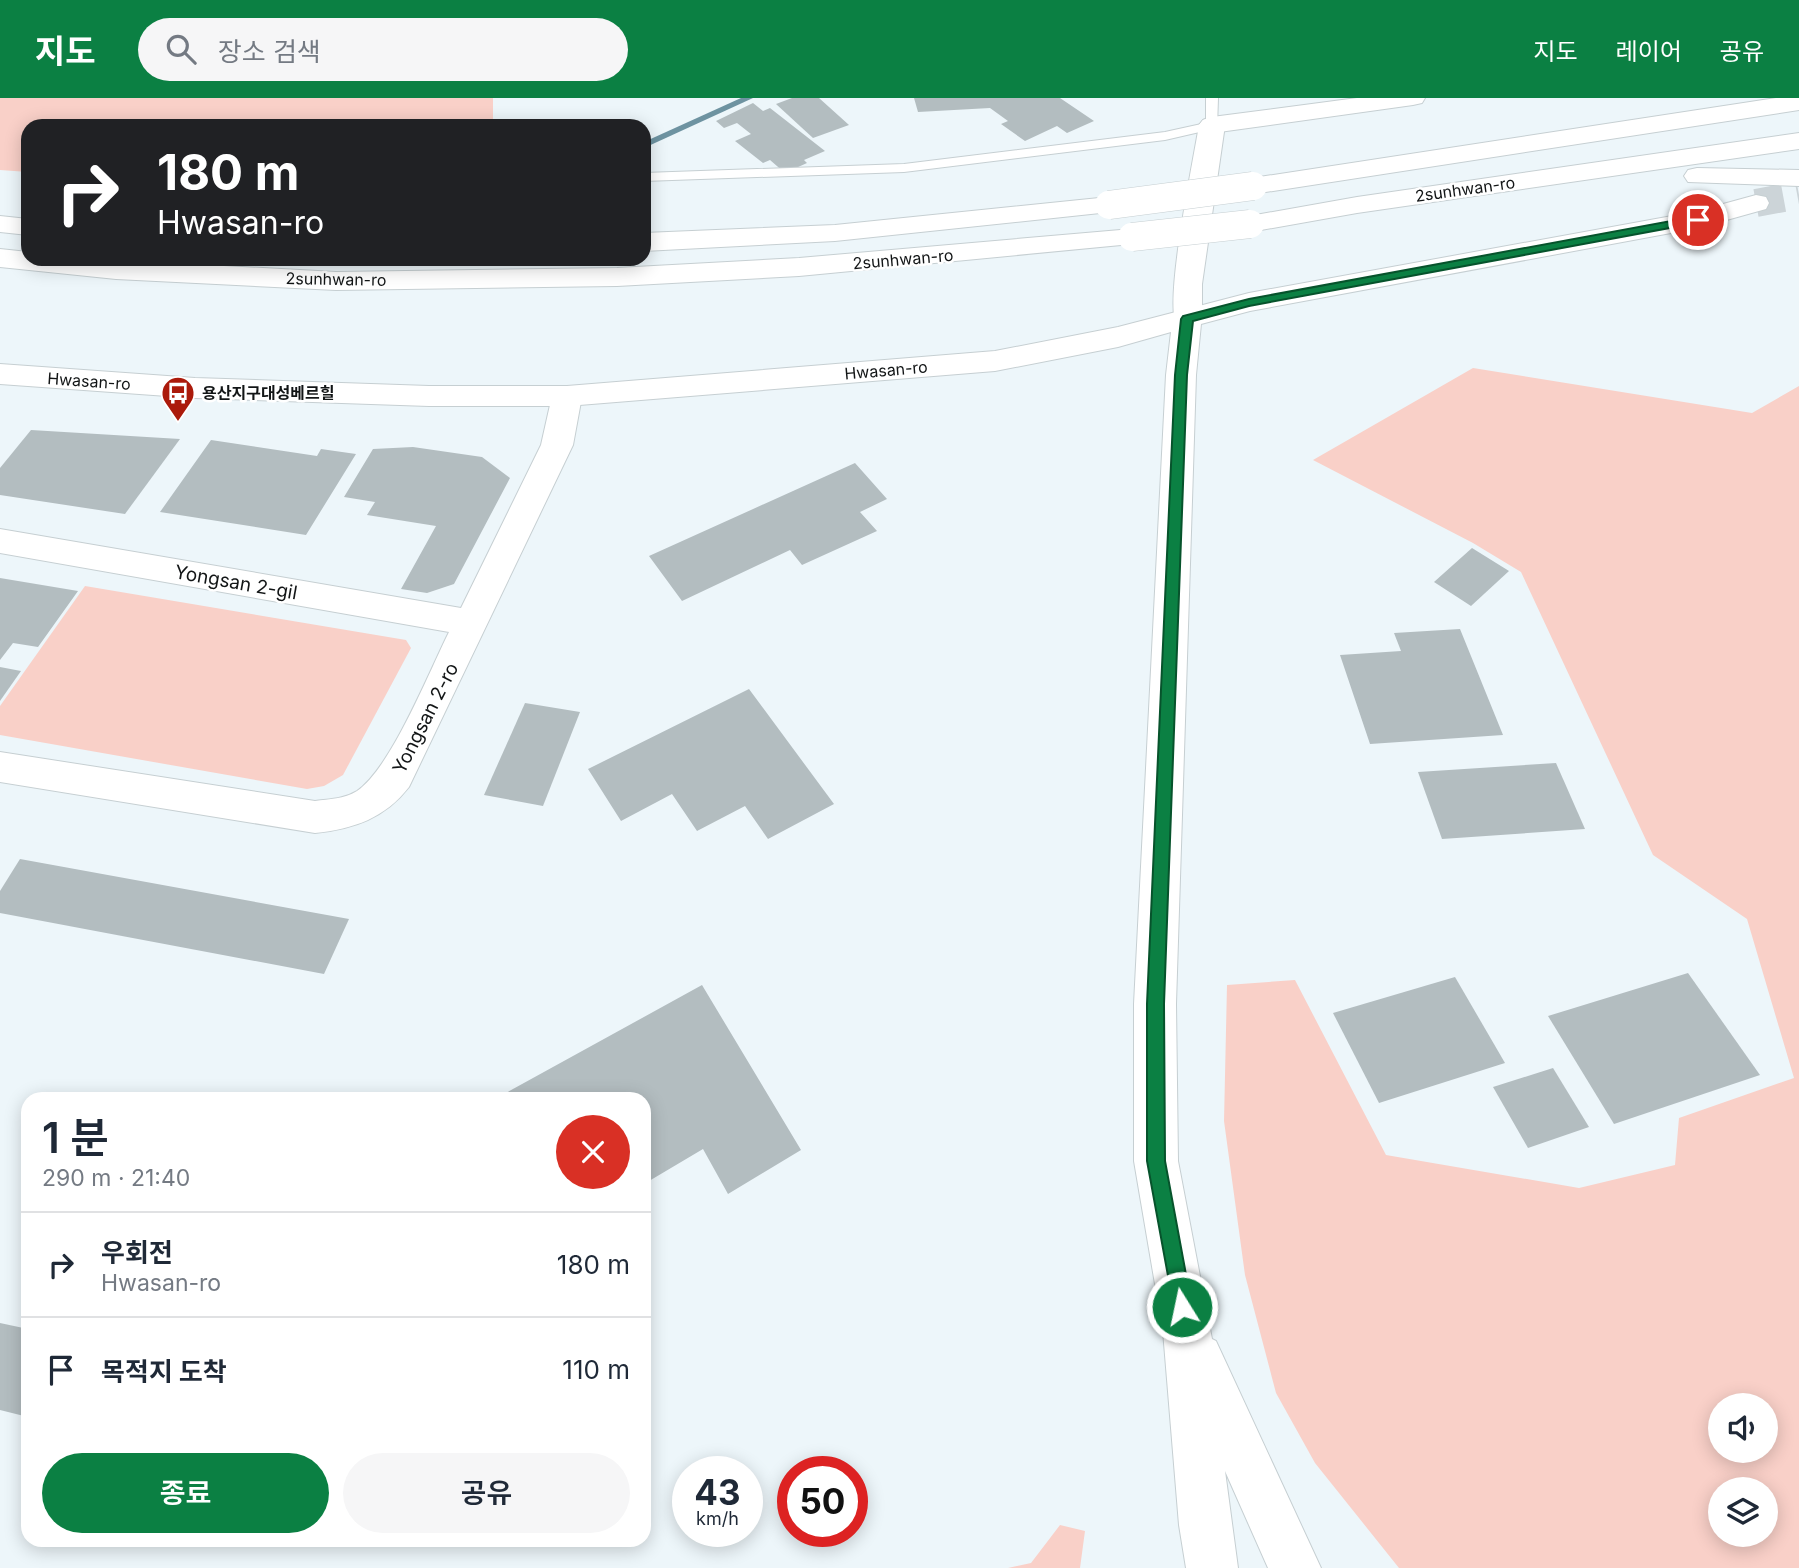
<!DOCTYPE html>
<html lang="ko">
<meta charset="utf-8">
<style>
:root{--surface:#fff;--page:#f6f6f7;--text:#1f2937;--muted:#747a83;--line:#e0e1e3;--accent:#0b8043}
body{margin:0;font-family:Inter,"Noto Sans KR",sans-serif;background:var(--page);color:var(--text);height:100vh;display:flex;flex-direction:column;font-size:26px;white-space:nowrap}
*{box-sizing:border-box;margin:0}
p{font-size:23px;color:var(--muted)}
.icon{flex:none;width:38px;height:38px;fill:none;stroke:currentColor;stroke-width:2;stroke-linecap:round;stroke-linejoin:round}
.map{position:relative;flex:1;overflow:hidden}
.panel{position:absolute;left:21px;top:994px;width:630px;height:455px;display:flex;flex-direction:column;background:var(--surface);border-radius:21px;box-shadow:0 4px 18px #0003}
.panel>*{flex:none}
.hud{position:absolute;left:21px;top:21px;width:630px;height:147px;border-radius:21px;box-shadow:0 4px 18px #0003;background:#202124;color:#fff;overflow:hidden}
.controls{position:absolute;left:1708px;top:1295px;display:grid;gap:14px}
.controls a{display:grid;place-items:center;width:70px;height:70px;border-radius:50%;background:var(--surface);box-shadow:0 4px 18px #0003;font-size:35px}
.speed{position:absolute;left:672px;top:1358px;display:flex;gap:14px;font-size:35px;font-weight:700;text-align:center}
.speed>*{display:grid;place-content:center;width:91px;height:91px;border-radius:50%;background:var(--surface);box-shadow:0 4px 18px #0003;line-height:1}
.speed small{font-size:18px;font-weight:400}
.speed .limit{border:10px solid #d22;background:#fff;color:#111}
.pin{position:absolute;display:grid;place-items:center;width:60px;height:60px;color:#fff;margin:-30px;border:4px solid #fff;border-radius:50%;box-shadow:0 2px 7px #0007}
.me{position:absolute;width:77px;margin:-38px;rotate:350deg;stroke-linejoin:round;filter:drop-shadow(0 0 5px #0008)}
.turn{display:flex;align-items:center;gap:24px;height:147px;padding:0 21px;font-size:32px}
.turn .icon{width:91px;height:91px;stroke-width:2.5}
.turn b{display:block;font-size:49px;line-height:60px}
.round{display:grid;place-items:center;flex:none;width:74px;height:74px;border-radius:37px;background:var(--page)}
.overview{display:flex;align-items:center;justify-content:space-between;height:119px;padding:0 21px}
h1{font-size:42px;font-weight:600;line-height:52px}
.button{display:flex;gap:14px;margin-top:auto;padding:14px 21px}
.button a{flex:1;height:80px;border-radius:42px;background:var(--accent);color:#fff;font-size:28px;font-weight:600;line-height:80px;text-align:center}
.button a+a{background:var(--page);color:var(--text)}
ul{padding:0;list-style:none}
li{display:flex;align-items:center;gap:21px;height:105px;padding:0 21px;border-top:2px solid var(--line)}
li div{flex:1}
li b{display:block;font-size:26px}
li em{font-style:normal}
header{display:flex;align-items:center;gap:42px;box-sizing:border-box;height:98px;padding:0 35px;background:var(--accent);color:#fff}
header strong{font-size:33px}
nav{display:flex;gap:38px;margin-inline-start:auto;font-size:24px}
.search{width:490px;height:63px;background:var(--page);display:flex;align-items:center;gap:18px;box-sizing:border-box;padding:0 24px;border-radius:38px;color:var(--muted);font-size:26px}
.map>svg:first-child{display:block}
.green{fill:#f9d0c8;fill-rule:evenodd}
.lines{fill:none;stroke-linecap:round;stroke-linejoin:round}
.stream{fill:#6e93a1;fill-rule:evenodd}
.building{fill:#b3bdc0}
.secondary-tunnel{stroke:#ccd4d8;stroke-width:28;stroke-dasharray:28 14;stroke-linecap:butt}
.service-casing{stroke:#c6cfd2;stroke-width:2}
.minor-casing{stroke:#c6cfd2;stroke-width:2}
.tertiary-casing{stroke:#c6cfd2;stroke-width:2}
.secondary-casing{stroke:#c6cfd2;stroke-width:2}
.trunk-casing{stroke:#c6cfd2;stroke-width:2}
.service{fill:#fff;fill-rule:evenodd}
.minor{fill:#fff;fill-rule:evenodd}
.tertiary{fill:#fff;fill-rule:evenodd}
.secondary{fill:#fff;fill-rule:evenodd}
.trunk{fill:#fff;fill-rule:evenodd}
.trunk-bridge-casing{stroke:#c6cfd2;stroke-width:29;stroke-linecap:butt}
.trunk-bridge{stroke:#fff;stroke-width:28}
.route{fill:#0b8043;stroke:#07532c;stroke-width:2}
.labels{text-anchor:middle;stroke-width:5;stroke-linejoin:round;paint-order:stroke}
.far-street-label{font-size:16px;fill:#121516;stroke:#fff}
.far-poi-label{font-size:16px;font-weight:bold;fill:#121516;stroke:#fff;text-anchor:start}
.street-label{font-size:19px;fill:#121516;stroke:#fff}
</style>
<header>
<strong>지도</strong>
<div class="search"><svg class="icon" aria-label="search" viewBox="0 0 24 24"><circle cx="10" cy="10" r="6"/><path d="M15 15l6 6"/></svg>장소 검색</div>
<nav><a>지도</a><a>레이어</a><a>공유</a></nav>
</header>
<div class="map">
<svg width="1799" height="1470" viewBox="0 0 1799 1470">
<rect width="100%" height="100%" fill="#edf6fa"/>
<g class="green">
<path d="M0,0H493V28H28V74L0,72Z"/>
<path d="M1473,270L1752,315L1799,288V1470H1399L1315,1365L1276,1295L1245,1177L1224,1023L1227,887L1295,882L1386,1057L1579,1090L1675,1067L1679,1020L1794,980L1747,821L1653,757L1521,474L1473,445L1313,362ZM1766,1307V1353H1720V1307ZM1766,1391V1437H1720V1391Z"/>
<path d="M85,488L406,542L411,550L343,677L324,688L307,691L0,637V608Z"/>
<path d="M1060,1427L1085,1433L1080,1470H1008L1031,1465Z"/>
</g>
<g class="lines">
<path class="stream" d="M741,0H753L644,50V44Z"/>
</g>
<g class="building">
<path d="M792,0H819L849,27L813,40L776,6Z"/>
<path d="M914,0H1060L1094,23L1067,35L1057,28L1025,43L1001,26L1008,23L990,10L918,14Z"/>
<path d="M753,5L763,13L770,10L825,53L804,62L807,65L785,75L770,62L763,65L735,43L751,36L737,25L724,30L716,23Z"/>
<path d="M31,332L180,341L125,416L0,397V370Z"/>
<path d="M211,342L317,358L321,351L356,356L306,437L160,414Z"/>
<path d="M413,349L482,359L510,380L454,486L427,495L401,491L436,428L367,417L375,404L344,399L373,351Z"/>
<path d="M855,365L887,401L860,414L877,433L802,467L790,452L682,503L649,458Z"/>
<path d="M1472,450L1509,473L1471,508L1434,484Z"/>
<path d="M0,480L78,493L38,549L13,545L0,562Z"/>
<path d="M1460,531L1503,637L1370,646L1340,557L1401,553L1394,535Z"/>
<path d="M0,569L21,573L0,603Z"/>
<path d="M749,591L834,706L768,741L745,708L697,733L672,696L621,723L588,671Z"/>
<path d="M525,605L580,614L543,708L484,697Z"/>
<path d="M1556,665L1585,731L1442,741L1418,674Z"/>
<path d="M20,761L349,821L324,876L0,815V793Z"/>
<path d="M1688,875L1760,977L1614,1026L1548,918Z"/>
<path d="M1455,879L1505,965L1379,1005L1333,915Z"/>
<path d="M702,887L801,1052L728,1096L703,1051L644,1086V1001H495Z"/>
<path d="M1553,970L1589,1029L1528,1050L1493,989Z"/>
<path d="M0,1225L28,1231V1319L0,1312Z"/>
</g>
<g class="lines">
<path class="secondary-tunnel" d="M1756,105L1799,97"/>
<defs>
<path id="service" d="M1206,0H1218L1217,30L1165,42L904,74L644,83V75L904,66L1165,34L1206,25Z"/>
<path id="minor" d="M567,288L578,291L582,298L573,347L409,689C385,720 354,731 315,735L0,684V654L315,703C329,701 344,701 357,693C391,670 429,574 449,534L0,455V431L461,510L541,347L552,298L556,291Z"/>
<path id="tertiary" d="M1212,19L1221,22L1225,27L1202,186V221L1197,228L1187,230L1177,228C1163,206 1194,60 1199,27L1203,22Z"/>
<path id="secondary" d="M1756,97L1766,99L1769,105L1766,111L1698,130L1250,213L1201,226L1196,277L1176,906L1178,1063L1212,1241L1216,1243L1321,1470H1268L1225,1373L1238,1470H1186L1179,1427L1163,1233L1134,1063V906L1166,277L1171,234L1118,249L995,273L567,308H429L195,300L0,286V266L195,280L429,288H567L995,253L1118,229L1249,195L1694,114Z"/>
<g id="trunk">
<path d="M1357,0H1425L1422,5L1413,7L1212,35L1203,32L1199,27L1203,22L1212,19Z"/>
<path d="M1776,0H1799V12L1253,96L1244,94L1240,88L1244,82L1253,80Z"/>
<path d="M1799,35V51L1357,115L1250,134L1240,132L1236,126L1240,120L1250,118L1357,99Z"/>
<path d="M1697,70L1799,72V88L1688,84L1684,78L1688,72Z"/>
<path d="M1109,99L1119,101L1122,107L1119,113L835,143L644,153V135L835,127Z"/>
<path d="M0,118L28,121V137L0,134Z"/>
<path d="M1132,131L1142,133L1146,139L1142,145L799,178L617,188L336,192L116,181L0,169V151L28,154V161H95L336,174L617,170L799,160Z"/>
</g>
</defs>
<use href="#service" class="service-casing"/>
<use href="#minor" class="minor-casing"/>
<use href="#tertiary" class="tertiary-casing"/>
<use href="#secondary" class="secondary-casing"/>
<use href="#trunk" class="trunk-casing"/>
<use href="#service" class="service"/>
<use href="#minor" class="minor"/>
<use href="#tertiary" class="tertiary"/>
<use href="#secondary" class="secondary"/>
<use href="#trunk" class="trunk"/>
<defs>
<g id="trunk-bridge">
<path d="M1109,107L1253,88"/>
<path d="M1132,139L1250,126"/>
</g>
</defs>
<use href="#trunk-bridge" class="trunk-bridge-casing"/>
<use href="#trunk-bridge" class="trunk-bridge"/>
</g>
<path class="route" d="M1698,118L1704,122L1702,124L1249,208L1193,223L1187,277L1164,906L1165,1063L1192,1209L1189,1216L1182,1218L1175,1216L1147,1063V906L1175,277L1181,221L1183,218L1249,201Z"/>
<defs>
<symbol id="bus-pin" viewBox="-11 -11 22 30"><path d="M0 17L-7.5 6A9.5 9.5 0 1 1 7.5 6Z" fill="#ab1a0b" stroke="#fff"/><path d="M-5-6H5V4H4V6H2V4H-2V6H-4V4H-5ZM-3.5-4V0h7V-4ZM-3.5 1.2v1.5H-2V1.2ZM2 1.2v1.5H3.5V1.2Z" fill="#fff"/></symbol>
</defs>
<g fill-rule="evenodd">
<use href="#bus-pin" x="159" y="276" width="38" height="52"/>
</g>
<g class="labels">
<g class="far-street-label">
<text transform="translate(1465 91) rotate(-8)" y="6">2sunhwan-ro</text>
<text transform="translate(903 161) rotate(-5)" y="6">2sunhwan-ro</text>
<text transform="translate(336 181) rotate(1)" y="6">2sunhwan-ro</text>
<text transform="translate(886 272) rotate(-5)" y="6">Hwasan-ro</text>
<text transform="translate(89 283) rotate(4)" y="6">Hwasan-ro</text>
</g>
<g class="far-poi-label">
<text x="202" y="301">용산지구대성베르힐</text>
</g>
<g class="street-label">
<text transform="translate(236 484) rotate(10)" y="7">Yongsan 2-gil</text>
<text transform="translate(425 620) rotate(-63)" y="7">Yongsan 2-ro</text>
</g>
</g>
</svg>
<div class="controls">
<a><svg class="icon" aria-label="sound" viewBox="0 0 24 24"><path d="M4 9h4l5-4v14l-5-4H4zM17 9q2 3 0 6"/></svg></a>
<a><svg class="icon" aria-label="layers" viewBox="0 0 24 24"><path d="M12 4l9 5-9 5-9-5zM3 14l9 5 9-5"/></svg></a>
</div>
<div class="speed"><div>43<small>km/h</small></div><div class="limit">50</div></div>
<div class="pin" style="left:1698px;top:122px;background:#d93025"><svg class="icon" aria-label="arrive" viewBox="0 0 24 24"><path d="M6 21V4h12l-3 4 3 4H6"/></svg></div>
<svg class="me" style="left:1182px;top:1209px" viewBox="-20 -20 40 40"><circle r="17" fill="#0b8043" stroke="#fff" stroke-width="3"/><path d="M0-11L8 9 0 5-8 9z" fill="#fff"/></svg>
<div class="hud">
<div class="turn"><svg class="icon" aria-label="right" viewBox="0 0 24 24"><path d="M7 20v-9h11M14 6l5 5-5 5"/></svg><div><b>180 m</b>Hwasan-ro</div></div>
</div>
<section class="panel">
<div class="overview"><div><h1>1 분</h1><p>290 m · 21:40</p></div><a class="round" style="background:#d93025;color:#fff"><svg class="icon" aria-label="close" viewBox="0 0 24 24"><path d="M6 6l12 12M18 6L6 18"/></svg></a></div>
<ul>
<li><svg class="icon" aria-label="right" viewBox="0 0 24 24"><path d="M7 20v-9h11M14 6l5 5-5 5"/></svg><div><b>우회전</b><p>Hwasan-ro</p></div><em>180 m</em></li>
<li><svg class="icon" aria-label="arrive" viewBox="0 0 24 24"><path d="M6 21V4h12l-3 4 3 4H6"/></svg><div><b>목적지 도착</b></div><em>110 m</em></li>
</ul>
<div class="button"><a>종료</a><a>공유</a></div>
</section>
</div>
